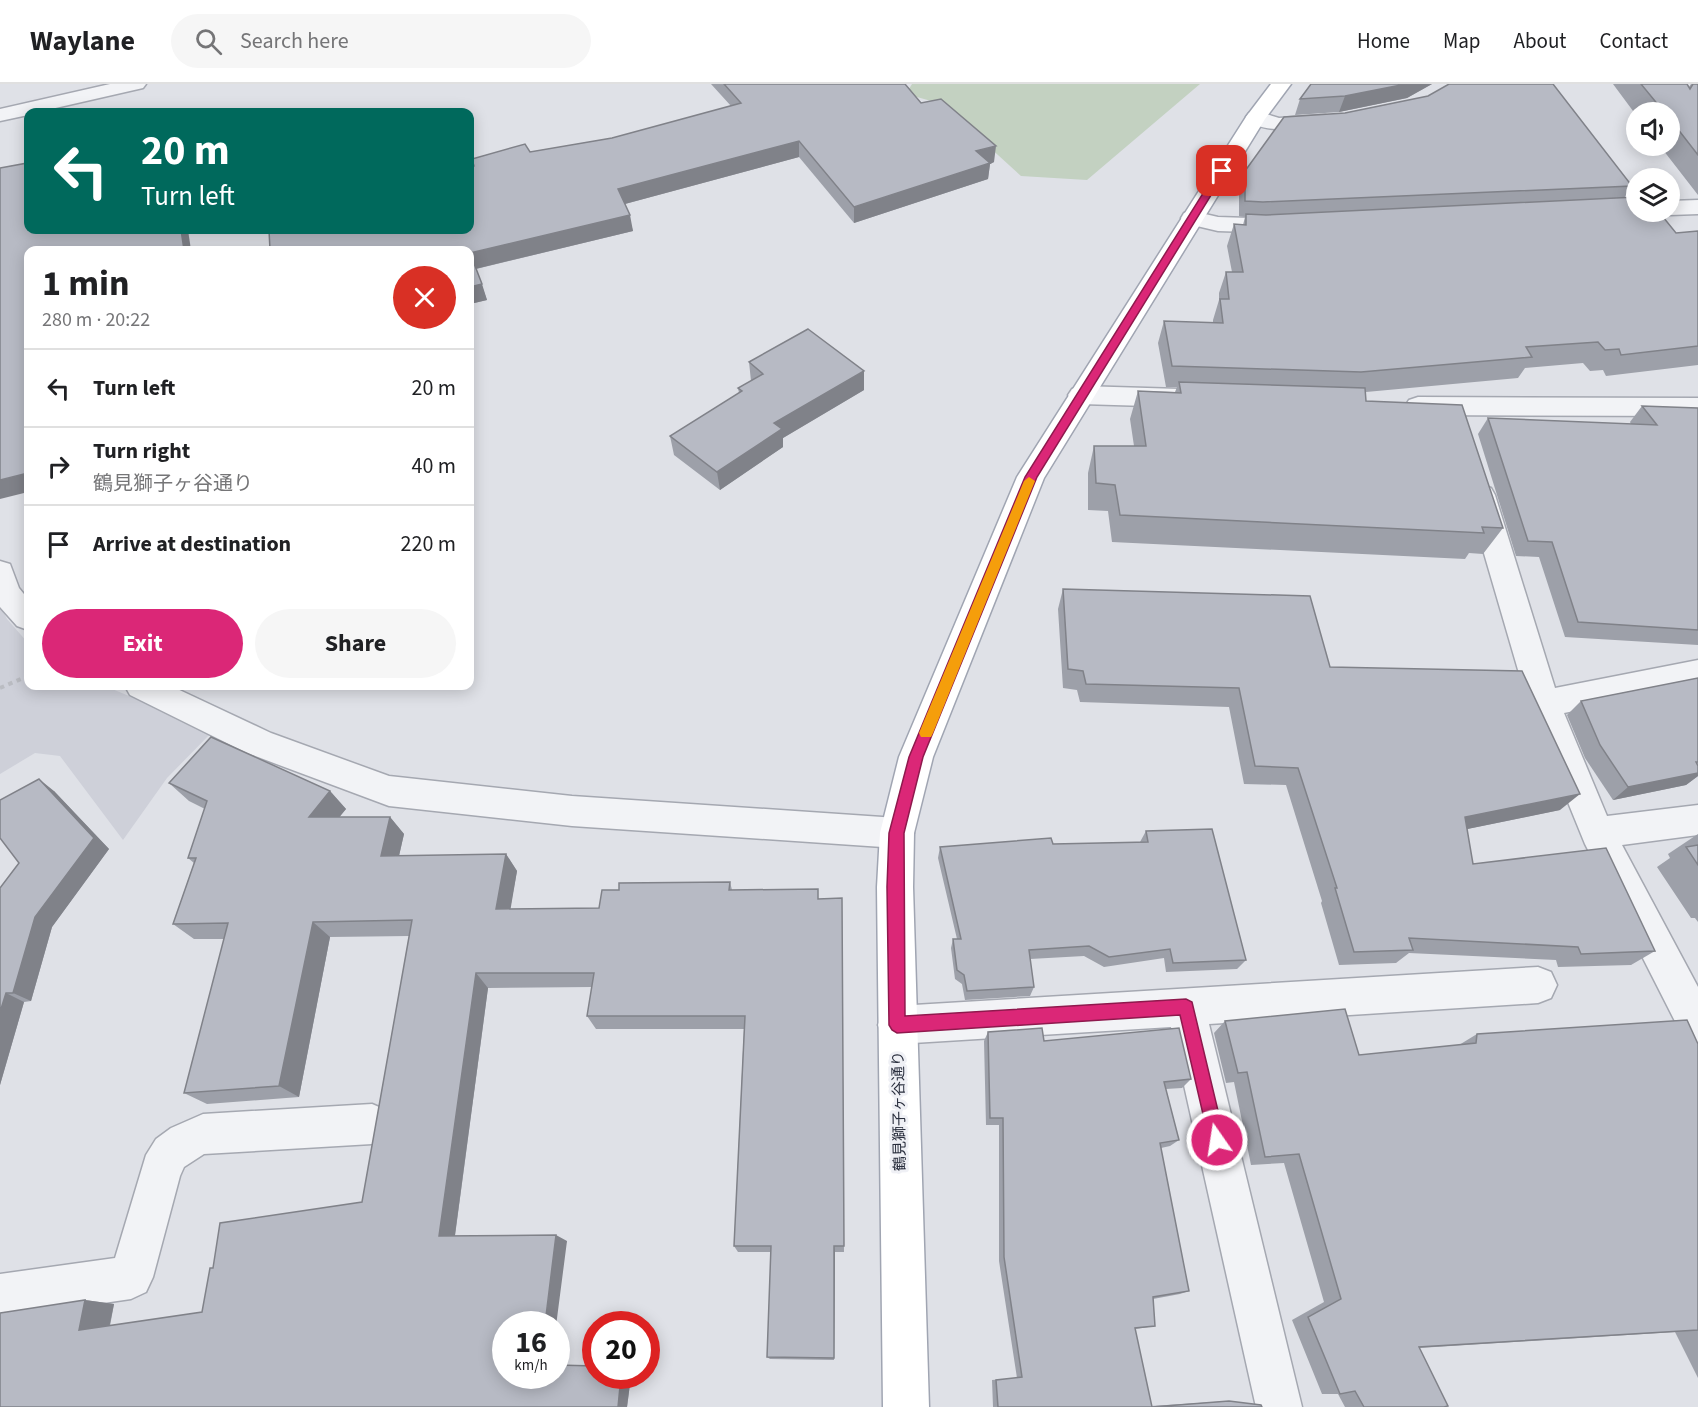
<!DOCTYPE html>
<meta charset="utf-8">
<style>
:root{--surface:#fff;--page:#f6f6f6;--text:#202124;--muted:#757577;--line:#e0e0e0;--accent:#db2777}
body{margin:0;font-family:"Source Sans 3","Noto Sans JP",sans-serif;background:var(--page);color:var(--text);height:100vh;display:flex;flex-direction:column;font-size:22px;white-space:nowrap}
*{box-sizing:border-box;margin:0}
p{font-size:20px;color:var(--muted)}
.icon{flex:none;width:33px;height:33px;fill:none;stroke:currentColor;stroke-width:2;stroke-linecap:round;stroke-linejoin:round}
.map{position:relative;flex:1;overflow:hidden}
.details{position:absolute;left:24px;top:162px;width:450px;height:444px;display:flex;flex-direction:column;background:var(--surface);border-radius:12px;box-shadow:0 3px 15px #0003}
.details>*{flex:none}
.banner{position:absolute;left:24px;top:24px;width:450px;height:126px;border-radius:12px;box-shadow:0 3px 15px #0003;background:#00695c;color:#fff;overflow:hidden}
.controls{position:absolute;left:1626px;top:18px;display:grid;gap:12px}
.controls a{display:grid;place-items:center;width:54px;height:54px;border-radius:50%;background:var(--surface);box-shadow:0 3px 15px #0003;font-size:30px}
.speed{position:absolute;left:492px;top:1227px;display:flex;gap:12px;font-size:30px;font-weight:700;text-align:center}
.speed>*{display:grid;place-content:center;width:78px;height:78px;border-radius:50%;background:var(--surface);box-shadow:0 3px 15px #0003;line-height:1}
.speed small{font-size:15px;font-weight:400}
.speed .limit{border:9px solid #d22;background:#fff;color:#111}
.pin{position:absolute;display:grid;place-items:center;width:51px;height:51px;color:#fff;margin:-26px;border-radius:12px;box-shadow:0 3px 9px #0006}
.me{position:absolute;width:66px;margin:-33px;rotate:347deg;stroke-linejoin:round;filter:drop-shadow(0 0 4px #0008)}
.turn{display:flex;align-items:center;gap:21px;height:126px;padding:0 18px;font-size:27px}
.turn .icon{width:78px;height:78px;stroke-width:2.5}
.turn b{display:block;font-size:42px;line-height:51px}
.round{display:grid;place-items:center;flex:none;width:63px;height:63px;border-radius:32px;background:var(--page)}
.overview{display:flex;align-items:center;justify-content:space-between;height:102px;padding:0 18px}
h1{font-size:36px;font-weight:700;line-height:45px}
.cta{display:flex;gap:12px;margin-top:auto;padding:12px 18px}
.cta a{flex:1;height:69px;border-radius:36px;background:var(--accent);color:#fff;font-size:24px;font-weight:700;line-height:69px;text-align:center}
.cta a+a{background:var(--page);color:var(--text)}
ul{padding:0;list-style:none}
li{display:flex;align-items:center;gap:18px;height:78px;padding:0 18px;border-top:2px solid var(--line)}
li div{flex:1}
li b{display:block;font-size:22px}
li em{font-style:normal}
header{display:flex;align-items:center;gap:36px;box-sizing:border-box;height:84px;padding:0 30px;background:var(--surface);border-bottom:2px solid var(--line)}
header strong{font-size:28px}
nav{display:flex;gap:33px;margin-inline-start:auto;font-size:21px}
.search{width:420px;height:54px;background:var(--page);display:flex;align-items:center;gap:15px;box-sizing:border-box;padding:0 21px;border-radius:33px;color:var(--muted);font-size:22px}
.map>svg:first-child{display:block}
.built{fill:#ced0d9}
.green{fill:#c3d1c1}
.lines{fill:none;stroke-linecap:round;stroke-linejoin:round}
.minor-casing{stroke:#a5a8b1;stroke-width:3}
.major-casing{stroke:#a0a5b2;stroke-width:3}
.path{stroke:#babcc2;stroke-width:4;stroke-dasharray:4.5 4.5;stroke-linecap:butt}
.minor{fill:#f2f3f6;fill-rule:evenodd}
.major{fill:#fff;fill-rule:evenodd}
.wall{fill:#9da0a9}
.shaded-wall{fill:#808289}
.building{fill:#b7bac4;stroke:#808289;stroke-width:1.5}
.route{fill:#db2777;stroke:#8e194d;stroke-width:1.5}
.slow{fill:#f59e0b}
.labels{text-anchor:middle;stroke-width:6;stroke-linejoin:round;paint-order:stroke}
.street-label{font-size:15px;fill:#292e3d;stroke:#eff0f5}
</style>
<header>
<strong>Waylane</strong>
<div class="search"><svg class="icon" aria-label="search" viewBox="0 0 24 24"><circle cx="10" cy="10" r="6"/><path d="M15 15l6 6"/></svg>Search here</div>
<nav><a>Home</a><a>Map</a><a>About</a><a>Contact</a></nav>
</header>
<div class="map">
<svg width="1698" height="1323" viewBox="0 0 1698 1323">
<rect width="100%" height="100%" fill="#dfe1e7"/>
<path class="built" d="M0,521L7,535L28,559V602H105L213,647L167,694L123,756L60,672L35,669L0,690Z"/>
<path class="green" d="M912,0H1200L1087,96L1021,92L942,20L906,10Z"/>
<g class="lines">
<defs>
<g id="minor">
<path d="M110,0H146L143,4L38,28H28V31L0,37V25Z"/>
<path d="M1256,27L1279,34L1325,31L1332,33L1335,37L1332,41L1325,43C1305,44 1259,52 1246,33L1249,29Z"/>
<path d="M1698,116V130L1670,131L1661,128H1670V117Z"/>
<path d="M1192,127L1218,133L1278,135L1286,137L1289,142L1286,147L1278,149L1218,147L1184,139L1181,134L1184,129Z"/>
<path d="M1081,302L1180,305L1189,308L1193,314L1189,320L1180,323L1081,320L1072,317L1068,311L1072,305Z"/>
<path d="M1418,313L1698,314V332L1418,331L1409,328L1405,322L1409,316Z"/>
<path d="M1481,401L1491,404L1495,411L1555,604L1698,576V602L1564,629L1607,732L1698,721V751L1622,761L1698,903V961L1684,955L1585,760L1528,620L1467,411L1471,404Z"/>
<path d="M0,477L10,480L19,504L28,515V546L17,542L0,523Z"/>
<path d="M125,602H171L271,649L389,692L572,712L897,734L909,738L914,749L909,760L897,764L572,742L389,722L247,669L130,611Z"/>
<path d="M1538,883L1551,888L1557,901L1551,914L1538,919L1209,940L1302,1323H1256L1171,943L897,960L883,954L878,941L883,928L897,922Z"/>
<path d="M372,1020L386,1026L392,1040L386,1054L372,1060L204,1070L184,1083L180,1092L153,1193L146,1208L131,1215L0,1234V1190L115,1174L146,1071L156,1055L171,1044L203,1030Z"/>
</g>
<path id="major" d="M1271,0H1291L1265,35L1044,394L933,673L914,749L913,803L929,1323H883L877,803L880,749L899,673L1017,393L1246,33Z"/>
</defs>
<use href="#minor" class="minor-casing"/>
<use href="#major" class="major-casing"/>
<path class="path" d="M0,604L28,592"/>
<use href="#minor" class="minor"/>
<use href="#major" class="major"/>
</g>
<g class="wall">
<path d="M711,0H905L921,19L994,78L990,80L988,95L854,139L799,73L625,120L633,147L476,185L487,216L470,220V166L530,68L612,54L731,22Z"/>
<path d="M1311,0H1432L1407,14L1339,28L1295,31L1300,15Z"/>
<path d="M1613,0H1687L1689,3L1691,0H1698V111L1660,62H1670V28H1636V31Z"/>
<path d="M1245,87L1632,102L1624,114L1676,149L1698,147V281L1606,292L1603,286L1590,287L1583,279L1525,284L1518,294L1366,308V317L1503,444L1483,470L1469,469L1465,475L1112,458L1108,427L1088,426V389L1094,362H1134L1130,335L1138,307L1175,308L1177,303H1166L1158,259L1164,237L1213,239V236L1219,216V209L1226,188H1232L1227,162L1234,140L1243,141L1245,133L1239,132V103Z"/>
<path d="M749,278L864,287V306L783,354V363L720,406L674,371L670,352L739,309L738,304L751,297Z"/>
<path d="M1642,322L1698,324V561L1565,553L1539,473L1516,472L1478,350L1488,334L1631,340L1630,338Z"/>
<path d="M1063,505L1330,583L1560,726L1467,745L1473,780L1655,867L1631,881L1558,883L1556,876L1409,869L1396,879L1339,881L1321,819L1322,817L1286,701L1244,700L1229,623L1080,618L1077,606L1063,604L1058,525Z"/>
<path d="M1698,594V692L1686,701L1613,716L1585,674L1567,631L1581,617Z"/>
<path d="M169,699L330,707L346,725L339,733H390L404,750L399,772L506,770L517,787L510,825L599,824L619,806L730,798L732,806L819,815L842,814L844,1168H835L834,1276L770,1275L767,1273L771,1168H738L734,1162L744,945H596L587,932L592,903L488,904L455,1152L567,1157L506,1292H631L627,1323H0L85,1216L114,1220L110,1242L202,1228L213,1184L362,1118L409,852L330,853L299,1013L207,1020L184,1009L224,855H194L173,840L194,779L188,774L205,725L189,717Z"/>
<path d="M54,707L109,765L52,843L31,917L24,918L0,1001V804L19,779Z"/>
<path d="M1146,747L1246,876L1237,885L1166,888L1164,874L1104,883L1084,872L1030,875L1034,903L1030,912L965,916L962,900L955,895L951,864L953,855H957L938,774L940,763L1140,758Z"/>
<path d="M1698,750V838L1695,834H1691L1657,783L1670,774L1668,770Z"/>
<path d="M1225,937L1359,971L1459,961L1477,950L1698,960V1294L1675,1248L1419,1264L1444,1323H1345L1338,1310H1322L1292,1236L1324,1218L1284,1079L1251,1081L1234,998L1226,999L1214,949Z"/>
<path d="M988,948L1044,957L1191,995L1182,1004L1166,1005L1179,1056L1170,1062L1161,1064L1189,1207L1180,1210L1153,1215L1155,1242L1135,1245L1151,1322L1229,1317L1262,1323H993L992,1296L1017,1294L999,1177V1041H986L984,957Z"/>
</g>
<g class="shaded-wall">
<path d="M1406,0H1432L1407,14L1339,28L1345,12Z"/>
<path d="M799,57V73L621,121L618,105Z"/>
<path d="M996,62L994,78L990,80L988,95L854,139V123L976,67Z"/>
<path d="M630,131L633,147L475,185L470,169Z"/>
<path d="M181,146H188L191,166H184Z"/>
<path d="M482,200L487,216L470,220V203Z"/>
<path d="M864,287V306L783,354V363L720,406L717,388L774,339Z"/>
<path d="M28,389V408L0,415V396Z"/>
<path d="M1698,689V692L1686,701L1613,716L1628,703Z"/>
<path d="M39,695L54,707L109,765L52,843L31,917L13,909Z"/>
<path d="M330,707L346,725L325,751L309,733Z"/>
<path d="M1580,710L1560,726L1448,749L1465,733Z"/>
<path d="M390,733L404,750L395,789L381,772Z"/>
<path d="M506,770L517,787L508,840L496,825Z"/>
<path d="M313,838L330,853L299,1013L279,1002Z"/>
<path d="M476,889L488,904L454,1158L439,1152Z"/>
<path d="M6,909L24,918L0,1001V928Z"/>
<path d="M556,1151L567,1157L556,1242V1240H545Z"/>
<path d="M834,1162L835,1168L834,1276Z"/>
<path d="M85,1216L114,1220L108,1249L79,1246Z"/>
<path d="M621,1292H631L627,1323H618Z"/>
</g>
<g class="building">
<path d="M724,0H905L921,19L941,15L996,62L976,67L990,79L854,123L799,57L618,105L630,131L470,169V166H270L269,146H470V83L474,82L472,75L525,60L530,68L612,54L741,19Z"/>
<path d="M1311,0H1406L1345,12L1300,15Z"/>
<path d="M1449,0H1553L1632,102L1263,118L1245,117V87L1284,33L1345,29L1428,12Z"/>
<path d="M1641,0H1687L1690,5L1693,0H1698V71L1670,35V28H1664Z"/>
<path d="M28,73V146H181L184,166H28V389L0,396V84L27,79Z"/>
<path d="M1636,113V128H1659L1676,149L1698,147V262L1621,271L1619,265L1605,266L1598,258L1526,263L1532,273L1361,288L1172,282L1164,237L1223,239L1220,215H1229L1226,188H1243L1234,140L1246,141V130L1266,131Z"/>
<path d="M470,169L482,200L470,203Z"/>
<path d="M808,245L864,287L774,339L782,345L717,388L670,352L742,307L738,304L763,290L749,278Z"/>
<path d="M1179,298L1365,304L1366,317L1462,321L1503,444L1482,443L1484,449L1120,431L1115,401L1096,399L1094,362H1146L1138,307L1181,309Z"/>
<path d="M1642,322L1698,324V546L1578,538L1552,458L1528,457L1488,334L1657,341Z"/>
<path d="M1063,505L1310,512L1330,583L1522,587L1580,710L1465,733L1473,780L1606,764L1655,867L1581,870L1578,863L1409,854L1413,866L1354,868L1335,804H1337L1298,684L1255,682L1239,604L1086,600L1083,587L1068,585Z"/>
<path d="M1698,594V678H1696L1698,682V689L1628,703L1600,661L1581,617Z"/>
<path d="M211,653L330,707L309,733H390L381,772L506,770L496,825L599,824L602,806H619V799L730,798L729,806L818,805V815L842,814L844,1162H834V1274L767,1273L771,1162H734L745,932H587L594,889H476L439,1152L556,1151L545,1240H506V1292H556V1281L596,1282V1292H621L618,1323H0V1229L85,1216L79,1246L202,1228L210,1184H213L220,1139L362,1118L412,836L313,838L279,1002L184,1009L228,839L173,840L196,774H188L207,717L169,699Z"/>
<path d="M39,695L94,754L35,833L13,909H6L0,928V804L19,779L0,754V716Z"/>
<path d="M1212,745L1246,876L1173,879L1170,865L1109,873L1089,862L1029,866L1034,903L967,907L964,891L957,886L953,855H961L940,763L1051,754L1053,760L1148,758L1146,747Z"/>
<path d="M1698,761V781L1686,763Z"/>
<path d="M1345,925L1359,971L1476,959L1477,950L1687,936L1698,960V1246L1419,1263L1448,1322L1444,1323H1364L1355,1307L1340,1310L1308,1233L1341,1215L1299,1070L1265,1073L1247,988L1238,989L1225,937Z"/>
<path d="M1042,944L1044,957L1179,944L1191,995L1164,998L1179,1056L1160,1059L1189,1207L1153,1213L1155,1242L1135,1244L1152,1323L1229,1317L1261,1321L1262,1323H998L996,1296L1022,1293L1004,1173L1003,1034H990L988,948Z"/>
</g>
<path class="route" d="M1222,84L1226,87L1037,393L923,673L904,749L905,932L1186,915L1192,918L1225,1056L1223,1062L1217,1065L1211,1062L1209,1056L1180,931L897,949L892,946L889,941L887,803L889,749L909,673L1025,393L1217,87Z"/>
<path class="slow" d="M1029,393L1035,397L933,649L931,653H921L919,649L1024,397Z"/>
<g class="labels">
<g class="street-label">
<text transform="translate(899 1027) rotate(-91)" y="5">鶴見獅子ヶ谷通り</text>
</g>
</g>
</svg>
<div class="controls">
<a><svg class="icon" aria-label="sound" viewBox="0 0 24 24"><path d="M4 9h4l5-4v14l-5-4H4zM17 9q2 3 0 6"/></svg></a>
<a><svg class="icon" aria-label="layers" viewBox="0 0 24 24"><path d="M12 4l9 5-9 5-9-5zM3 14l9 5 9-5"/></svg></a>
</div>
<div class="speed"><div>16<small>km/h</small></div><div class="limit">20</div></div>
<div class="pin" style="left:1222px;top:87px;background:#d93025"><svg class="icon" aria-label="arrive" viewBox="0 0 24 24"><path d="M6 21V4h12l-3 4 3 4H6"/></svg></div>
<svg class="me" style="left:1217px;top:1056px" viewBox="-20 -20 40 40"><circle r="17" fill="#db2777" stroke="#fff" stroke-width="3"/><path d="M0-11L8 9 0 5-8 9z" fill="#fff"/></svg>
<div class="banner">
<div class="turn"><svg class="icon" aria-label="left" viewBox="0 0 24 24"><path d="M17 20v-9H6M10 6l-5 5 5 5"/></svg><div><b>20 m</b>Turn left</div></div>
</div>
<section class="details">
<div class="overview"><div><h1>1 min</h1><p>280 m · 20:22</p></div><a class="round" style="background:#d93025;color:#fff"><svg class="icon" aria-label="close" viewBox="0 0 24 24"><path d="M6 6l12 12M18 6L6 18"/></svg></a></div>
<ul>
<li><svg class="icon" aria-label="left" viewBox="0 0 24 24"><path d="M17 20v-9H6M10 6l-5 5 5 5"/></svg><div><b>Turn left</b></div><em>20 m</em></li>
<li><svg class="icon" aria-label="right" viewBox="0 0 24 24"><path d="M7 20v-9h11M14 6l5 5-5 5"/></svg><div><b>Turn right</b><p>鶴見獅子ヶ谷通り</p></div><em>40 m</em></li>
<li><svg class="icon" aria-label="arrive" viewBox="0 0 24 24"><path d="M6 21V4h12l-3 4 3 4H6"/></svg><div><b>Arrive at destination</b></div><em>220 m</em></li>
</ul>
<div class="cta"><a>Exit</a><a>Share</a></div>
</section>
</div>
